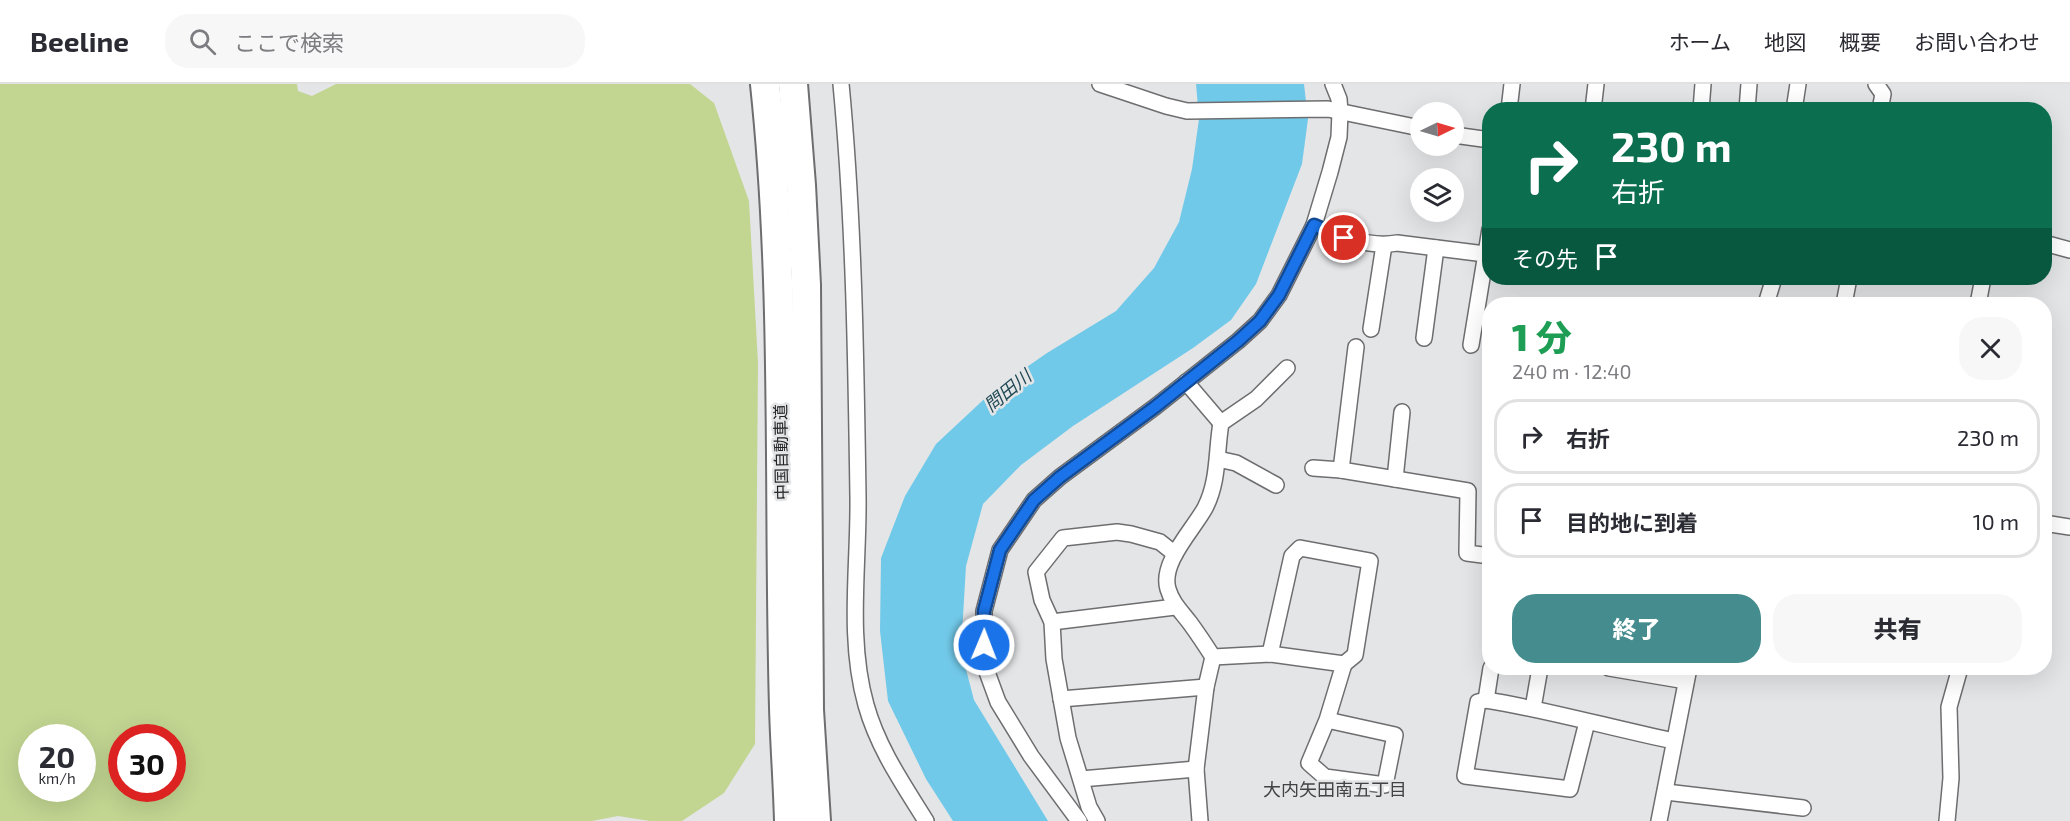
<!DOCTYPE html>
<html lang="ja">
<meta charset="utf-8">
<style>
:root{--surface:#fff;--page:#f7f7f7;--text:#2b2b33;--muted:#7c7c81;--line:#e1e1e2;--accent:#448c8d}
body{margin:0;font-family:"Exo 2","Noto Sans JP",sans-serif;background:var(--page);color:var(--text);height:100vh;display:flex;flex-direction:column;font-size:22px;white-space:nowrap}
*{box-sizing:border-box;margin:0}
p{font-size:20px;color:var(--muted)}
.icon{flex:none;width:33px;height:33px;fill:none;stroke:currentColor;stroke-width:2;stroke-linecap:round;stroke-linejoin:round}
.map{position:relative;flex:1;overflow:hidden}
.panel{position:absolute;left:1482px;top:213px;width:570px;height:378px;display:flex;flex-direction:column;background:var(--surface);border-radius:24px;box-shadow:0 6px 24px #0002}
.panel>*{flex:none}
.top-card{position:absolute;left:1482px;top:18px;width:570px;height:183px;border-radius:24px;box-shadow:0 6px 24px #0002;background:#0b6e4f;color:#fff;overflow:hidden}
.needle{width:39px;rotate:85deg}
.tools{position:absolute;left:1410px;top:18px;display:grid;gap:12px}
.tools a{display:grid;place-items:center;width:54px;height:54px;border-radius:50%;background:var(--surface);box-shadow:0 6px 24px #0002;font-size:30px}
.speed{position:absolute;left:18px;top:640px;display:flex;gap:12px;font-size:30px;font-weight:700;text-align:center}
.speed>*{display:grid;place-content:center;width:78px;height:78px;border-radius:50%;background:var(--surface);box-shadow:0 6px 24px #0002;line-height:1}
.speed small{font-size:15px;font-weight:400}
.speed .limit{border:9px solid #d22;background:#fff;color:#111}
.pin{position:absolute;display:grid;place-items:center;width:51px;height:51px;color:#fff;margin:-26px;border:3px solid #fff;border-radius:50%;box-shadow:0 2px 6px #0007}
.me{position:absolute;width:66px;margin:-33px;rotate:1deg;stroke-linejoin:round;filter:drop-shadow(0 0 4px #0008)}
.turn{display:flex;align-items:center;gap:21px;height:126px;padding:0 30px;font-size:27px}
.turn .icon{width:78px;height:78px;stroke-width:2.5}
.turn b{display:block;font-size:42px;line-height:51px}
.then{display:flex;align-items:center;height:57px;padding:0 30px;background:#0003;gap:12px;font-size:22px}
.round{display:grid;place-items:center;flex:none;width:63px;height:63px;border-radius:24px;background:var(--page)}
.head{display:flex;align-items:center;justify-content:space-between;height:102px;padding:0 30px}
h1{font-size:36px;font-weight:800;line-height:45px;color:#1e9e55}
.primary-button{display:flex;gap:12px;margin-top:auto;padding:12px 30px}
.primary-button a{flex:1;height:69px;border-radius:24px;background:var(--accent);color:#fff;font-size:24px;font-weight:800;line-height:69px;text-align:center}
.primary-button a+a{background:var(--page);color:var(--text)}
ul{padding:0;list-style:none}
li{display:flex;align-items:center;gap:18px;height:75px;margin:0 12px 9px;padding:0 18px;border:3px solid var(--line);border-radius:24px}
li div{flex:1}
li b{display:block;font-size:22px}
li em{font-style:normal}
header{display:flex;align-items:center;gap:36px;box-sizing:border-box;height:84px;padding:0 30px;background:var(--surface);border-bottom:2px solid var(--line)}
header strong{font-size:28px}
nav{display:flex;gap:33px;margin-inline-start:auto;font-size:21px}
.search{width:420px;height:54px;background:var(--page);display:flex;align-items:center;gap:15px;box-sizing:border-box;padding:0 21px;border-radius:24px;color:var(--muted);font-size:22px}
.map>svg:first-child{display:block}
.green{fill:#c2d591;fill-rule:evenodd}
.water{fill:#71c9e9}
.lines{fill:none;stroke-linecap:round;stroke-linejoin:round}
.minor-casing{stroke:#6e6e70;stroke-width:18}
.motorway-casing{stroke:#6e6e70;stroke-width:32}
.minor{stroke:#fff;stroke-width:15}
.motorway{stroke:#fff;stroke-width:28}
.route-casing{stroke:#114b97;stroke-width:15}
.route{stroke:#1a73e8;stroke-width:10}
.labels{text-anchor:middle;stroke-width:5;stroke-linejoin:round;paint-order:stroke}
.street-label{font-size:16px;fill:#232324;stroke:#e4e5e7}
.water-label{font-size:18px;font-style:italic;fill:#214956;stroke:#e4e5e7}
.neighbourhood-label{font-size:18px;fill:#434345;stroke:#e4e5e7}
</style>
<header>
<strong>Beeline</strong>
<div class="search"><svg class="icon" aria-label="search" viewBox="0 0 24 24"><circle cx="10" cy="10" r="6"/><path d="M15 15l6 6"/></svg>ここで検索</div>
<nav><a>ホーム</a><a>地図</a><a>概要</a><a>お問い合わせ</a></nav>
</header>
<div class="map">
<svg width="2070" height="737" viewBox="0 0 2070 737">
<rect width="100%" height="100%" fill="#e4e5e7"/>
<path class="green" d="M0,0H297L298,7L312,12L336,0H690L714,19L749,117L758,279L755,660L724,709L682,737H650L618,732L592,737H0ZM32,654H82V705H32ZM122,654H172V705H122Z"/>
<path class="water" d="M1196,0H1304L1308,35L1302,80L1256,200L1231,236L1193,264L1073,342L1021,381L983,420L966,482L961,566L974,616L1048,737H953L926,695L888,617L880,547L881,474L905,412L936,360L995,305L1047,269L1116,227L1154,184L1179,138L1192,85L1199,35Z"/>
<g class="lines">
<defs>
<g id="minor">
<path d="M841,0C854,137 856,275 858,413C859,481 847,554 866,621C878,664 903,700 926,737"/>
<path d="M1100,0L1166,22L1187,27L1328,25L1420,44"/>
<path d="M1876,0L1883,10L1880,26"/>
<path d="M1509,26L1512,0"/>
<path d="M1593,26L1596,0"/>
<path d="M1701,26L1703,0"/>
<path d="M1747,26L1749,0"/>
<path d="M1794,26L1798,0"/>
<path d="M1454,51L1490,56"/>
<path d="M1314,141C1340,152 1368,164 1397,159L1485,170"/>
<path d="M2044,159L2070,166"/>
<path d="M1766,220L1774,194"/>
<path d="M1844,220L1849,194"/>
<path d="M1978,220L1983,194"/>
<path d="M1371,245L1384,161"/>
<path d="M1424,254L1436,164"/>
<path d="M1471,261L1490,145"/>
<path d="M1356,263L1341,386L1468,407L1467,469L1490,472"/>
<path d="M1186,298L1221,339"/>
<path d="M1218,375L1236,379L1276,401"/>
<path d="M1313,384L1341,386"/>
<path d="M1395,395L1402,328"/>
<path d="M2044,439L2070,443"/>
<path d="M1052,538L1175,523"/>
<path d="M1270,570L1292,472L1300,464L1370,477L1355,571L1344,580"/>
<path d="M1213,573L1270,570L1344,580L1327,636L1309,679L1325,693L1385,701L1395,651L1327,636"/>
<path d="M1609,584L1686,597"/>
<path d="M1061,615L1206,603"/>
<path d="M1486,616L1491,584"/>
<path d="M1533,624L1540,584"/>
<path d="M1587,638L1570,705L1465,692L1478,618L1486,616C1549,626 1611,644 1674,657"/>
<path d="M1081,695L1196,685"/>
<path d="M1666,708L1803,724"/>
<path d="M1079,737L1031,672L998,618L987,588L984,561V527L1000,466L1034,416L1060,393L1155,323L1238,257L1260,237L1279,211L1314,141L1330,88L1339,53L1340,28L1339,15L1333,0"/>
<path d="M1097,737L1089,723L1068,654L1054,575L1052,538L1042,516L1036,488L1063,454L1117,448L1131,450L1160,458L1175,470"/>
<path d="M1200,737L1196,685L1206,603L1213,573C1206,562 1198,550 1190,539C1181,527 1172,519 1168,505C1160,479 1193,446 1205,424C1219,397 1216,368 1221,339L1256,315L1287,284"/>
<path d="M1659,737L1689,584"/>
<path d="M1947,737L1951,694L1949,623L1960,584"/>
</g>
<g id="motorway">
<path d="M765,0C787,207 778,415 784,623C785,661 788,699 789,737"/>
<path d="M793,0L801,101L806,201L809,626L816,737"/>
</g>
</defs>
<use href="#minor" class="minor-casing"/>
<use href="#motorway" class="motorway-casing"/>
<use href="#minor" class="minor"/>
<use href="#motorway" class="motorway"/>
</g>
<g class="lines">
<defs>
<path id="route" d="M984,561V527L1000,466L1034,416L1060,393L1155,323L1238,257L1260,237L1279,211L1314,141L1344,154"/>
</defs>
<use href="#route" class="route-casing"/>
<use href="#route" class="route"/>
</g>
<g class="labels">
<g class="street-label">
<text transform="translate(781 368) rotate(-91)" y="6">中国自動車道</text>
</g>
<g class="water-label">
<text transform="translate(1008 307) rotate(-39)" y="6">問田川</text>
</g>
<g class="neighbourhood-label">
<text x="1335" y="712">大内矢田南五丁目</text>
</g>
</g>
</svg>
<div class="tools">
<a><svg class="needle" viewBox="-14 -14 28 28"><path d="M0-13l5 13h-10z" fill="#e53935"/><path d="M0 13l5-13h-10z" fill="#7c7c81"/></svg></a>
<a><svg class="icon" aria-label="layers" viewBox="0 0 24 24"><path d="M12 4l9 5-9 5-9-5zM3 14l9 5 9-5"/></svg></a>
</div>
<div class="speed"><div>20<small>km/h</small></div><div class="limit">30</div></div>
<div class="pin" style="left:1344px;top:154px;background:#d93025"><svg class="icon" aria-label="arrive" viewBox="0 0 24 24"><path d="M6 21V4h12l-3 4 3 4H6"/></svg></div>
<svg class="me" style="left:984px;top:561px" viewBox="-20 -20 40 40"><circle r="17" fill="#1a73e8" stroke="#fff" stroke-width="3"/><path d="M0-11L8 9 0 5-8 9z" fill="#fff"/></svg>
<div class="top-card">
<div class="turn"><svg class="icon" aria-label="right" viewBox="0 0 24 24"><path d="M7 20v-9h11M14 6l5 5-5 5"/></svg><div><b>230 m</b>右折</div></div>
<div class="then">その先<svg class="icon" aria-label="arrive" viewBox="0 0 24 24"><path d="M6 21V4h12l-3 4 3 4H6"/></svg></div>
</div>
<section class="panel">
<div class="head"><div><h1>1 分</h1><p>240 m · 12:40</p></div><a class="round"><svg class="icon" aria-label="close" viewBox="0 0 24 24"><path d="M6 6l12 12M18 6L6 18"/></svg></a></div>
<ul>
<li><svg class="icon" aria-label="right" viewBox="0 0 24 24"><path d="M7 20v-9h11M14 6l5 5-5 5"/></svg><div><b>右折</b></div><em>230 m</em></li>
<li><svg class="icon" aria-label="arrive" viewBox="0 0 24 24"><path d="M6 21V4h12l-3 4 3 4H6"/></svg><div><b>目的地に到着</b></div><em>10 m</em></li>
</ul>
<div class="primary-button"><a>終了</a><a>共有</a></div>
</section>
</div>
